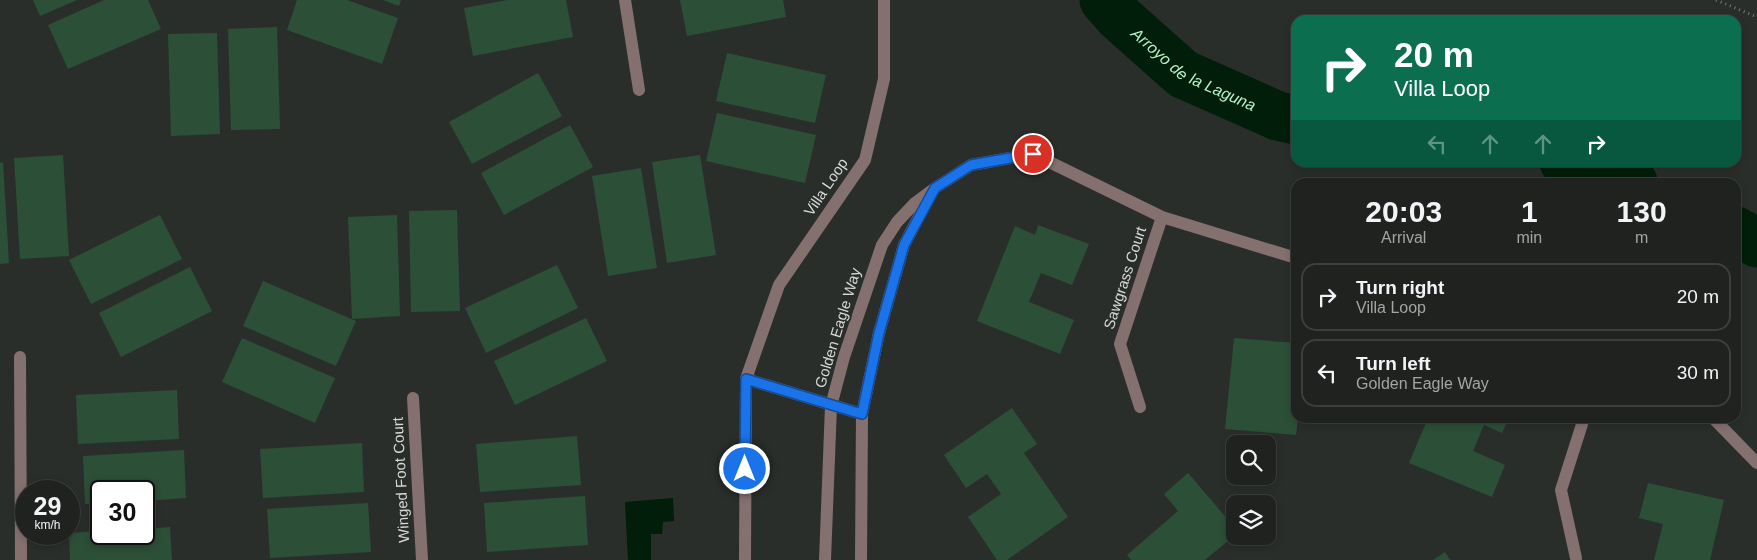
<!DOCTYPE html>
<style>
:root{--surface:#202220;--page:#282a29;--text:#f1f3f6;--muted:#a2a4a5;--line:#3d3f3e}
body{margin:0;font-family:Helvetica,sans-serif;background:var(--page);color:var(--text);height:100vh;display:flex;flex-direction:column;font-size:19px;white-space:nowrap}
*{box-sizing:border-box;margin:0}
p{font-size:16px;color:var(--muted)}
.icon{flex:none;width:28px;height:28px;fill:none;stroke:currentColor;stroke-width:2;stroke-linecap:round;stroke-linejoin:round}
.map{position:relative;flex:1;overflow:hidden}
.panel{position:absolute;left:1291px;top:178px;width:450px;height:245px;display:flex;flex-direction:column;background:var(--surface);border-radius:15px;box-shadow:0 2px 8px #0003,0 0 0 1px var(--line)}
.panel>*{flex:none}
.banner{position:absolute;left:1291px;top:15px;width:450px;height:152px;border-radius:15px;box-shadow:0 2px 8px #0003,0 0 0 1px var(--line);background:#0b6e4f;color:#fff;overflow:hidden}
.fabs{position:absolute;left:1226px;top:435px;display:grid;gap:10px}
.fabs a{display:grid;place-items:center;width:50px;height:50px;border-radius:10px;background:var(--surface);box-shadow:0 2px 8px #0003,0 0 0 1px var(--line);font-size:25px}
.speed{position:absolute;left:15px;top:480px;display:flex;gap:10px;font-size:25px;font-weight:700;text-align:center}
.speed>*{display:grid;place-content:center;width:65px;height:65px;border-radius:50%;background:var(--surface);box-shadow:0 2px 8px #0003,0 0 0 1px var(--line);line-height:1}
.speed small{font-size:12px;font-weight:400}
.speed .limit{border:2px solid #111;border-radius:8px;background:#fff;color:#111}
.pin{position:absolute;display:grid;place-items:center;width:42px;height:42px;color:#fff;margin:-21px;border:2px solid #fff;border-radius:50%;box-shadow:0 1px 5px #0007}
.me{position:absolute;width:55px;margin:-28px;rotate:0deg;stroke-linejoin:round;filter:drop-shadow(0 0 4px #0008)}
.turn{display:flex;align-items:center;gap:18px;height:105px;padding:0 20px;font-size:22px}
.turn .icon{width:65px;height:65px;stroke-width:2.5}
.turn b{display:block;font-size:35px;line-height:42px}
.lanes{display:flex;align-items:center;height:48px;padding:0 20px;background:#0003;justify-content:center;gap:25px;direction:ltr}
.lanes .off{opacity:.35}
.eta{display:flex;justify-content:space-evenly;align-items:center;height:85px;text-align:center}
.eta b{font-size:30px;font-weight:800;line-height:35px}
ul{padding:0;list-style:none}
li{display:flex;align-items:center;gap:15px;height:68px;margin:0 10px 8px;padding:0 10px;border:2px solid var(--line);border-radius:15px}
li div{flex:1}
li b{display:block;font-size:19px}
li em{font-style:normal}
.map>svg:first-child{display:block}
.water{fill:#001e09}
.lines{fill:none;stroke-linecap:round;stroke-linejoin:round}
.river{stroke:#001e09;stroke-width:49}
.building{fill:#2c4f37}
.path{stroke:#757976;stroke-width:3;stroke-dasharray:1 4;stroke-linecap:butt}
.minor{stroke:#857070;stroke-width:12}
.route-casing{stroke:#114b97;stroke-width:12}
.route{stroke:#1a73e8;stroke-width:9}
.labels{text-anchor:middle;stroke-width:4;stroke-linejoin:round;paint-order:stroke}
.street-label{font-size:15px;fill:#d6d9d7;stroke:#2a2e2b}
.water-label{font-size:16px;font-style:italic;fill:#b5f4c6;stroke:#2a2e2b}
</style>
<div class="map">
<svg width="1757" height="560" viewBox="0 0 1757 560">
<rect width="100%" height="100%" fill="#2a2e2b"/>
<path class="water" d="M673,498L674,521L663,522L662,534H651V560H628L625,502Z"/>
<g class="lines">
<g class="river">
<path id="s1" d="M1104,0L1119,17L1183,74L1278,116L1296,120"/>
<path d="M1564,162L1633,182"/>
<path d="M1736,231L1757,243"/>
</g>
</g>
<g class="building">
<path d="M33,0H77L40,16Z"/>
<path d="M104,0H148L161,29L68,69L48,25Z"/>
<path d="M297,0H347L398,18L382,64L287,30Z"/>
<path d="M383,0H401L399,6Z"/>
<path d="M507,0H566L573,37L473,56L464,8Z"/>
<path d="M680,0H783L786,17L687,36Z"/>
<path d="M277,27L280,129L231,130L228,29Z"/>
<path d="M217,33L220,134L171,136L168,34Z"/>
<path d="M727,53L826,75L815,123L716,101Z"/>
<path d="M538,73L562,116L472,164L449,122Z"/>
<path d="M717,113L816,135L805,183L706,161Z"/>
<path d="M570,125L593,167L504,215L481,173Z"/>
<path d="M63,155L69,256L20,259L14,158Z"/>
<path d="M700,155L716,255L667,263L652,162Z"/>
<path d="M3,162L9,263L0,264V163Z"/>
<path d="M641,168L657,268L608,276L592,176Z"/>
<path d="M457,210L460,311L411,312L409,211Z"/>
<path d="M160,215L182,259L91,304L69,260Z"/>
<path d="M397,215L400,316L352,319L348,217Z"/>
<path d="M1038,225L1089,244L1072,285L1041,273L1029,302L1074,320L1060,354L977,321L1015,226L1035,235Z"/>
<path d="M557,265L578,308L486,353L465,308Z"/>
<path d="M190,267L212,311L121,357L99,313Z"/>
<path d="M263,281L356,321L336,366L243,326Z"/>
<path d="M586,318L607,361L515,405L494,361Z"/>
<path d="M242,338L335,378L315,423L222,382Z"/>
<path d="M1234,338L1296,343V418H1298L1296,435L1225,429Z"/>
<path d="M177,390L179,439L78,444L76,395Z"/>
<path d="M1012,408L1037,444L1024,453L1068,517L1007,560H997L968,517L1001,494L987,474L966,488L944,455Z"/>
<path d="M1428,418H1509L1502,433L1484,425L1473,451L1505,465L1492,497L1409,463Z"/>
<path d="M577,436L581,485L480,492L476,444Z"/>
<path d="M362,443L364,492L263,498L260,449Z"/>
<path d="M184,450L186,498L144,501V491H101V503L85,504L83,456Z"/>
<path d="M1188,473L1235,528V535L1205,560H1131L1127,555L1178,511L1164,494Z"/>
<path d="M1648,483L1724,500L1710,560H1654L1663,524L1639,518Z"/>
<path d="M585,496L588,545L487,552L484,503Z"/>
<path d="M368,503L371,552L270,558L267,509Z"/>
<path d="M170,527L172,560H70L69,533L101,531V534H144V529Z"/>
<path d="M1445,552L1450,560H1433Z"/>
</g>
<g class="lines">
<path class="path" d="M1716,0L1757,17"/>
<g class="minor">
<path d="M625,0L639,90"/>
<path d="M20,357L21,560"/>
<path d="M746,379L862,414"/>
<path d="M413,398L422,560"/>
<path d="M1140,407L1120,344L1162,217"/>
<path d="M1713,418L1757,463"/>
<path d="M1576,558L1561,490L1584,418"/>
<path d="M745,560L746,379L779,285L865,160L884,79V0"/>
<path d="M825,560L831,406L844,357L882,245L897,222L915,203L935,188L971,165L1033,154L1162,217L1296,258"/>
<path d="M861,560L862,414L879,333L904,245L932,192"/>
</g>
</g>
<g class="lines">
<defs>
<path id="route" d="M745,469L746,379L862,414L879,333L904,245L935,188L971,165L1033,154"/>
</defs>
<use href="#route" class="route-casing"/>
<use href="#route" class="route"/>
</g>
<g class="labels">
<g class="street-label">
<text transform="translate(826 187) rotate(-56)" y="5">Villa Loop</text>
<text transform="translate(1125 278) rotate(-72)" y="5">Sawgrass Court</text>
<text transform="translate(838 328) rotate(-73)" y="5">Golden Eagle Way</text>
<text transform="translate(401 480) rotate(-93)" y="5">Winged Foot Court</text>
</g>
<g class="water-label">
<text dy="6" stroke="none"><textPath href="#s1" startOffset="115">Arroyo de la Laguna</textPath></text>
</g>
</g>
</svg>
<div class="fabs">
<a><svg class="icon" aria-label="search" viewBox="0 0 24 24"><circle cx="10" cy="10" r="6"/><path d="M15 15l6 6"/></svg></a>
<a><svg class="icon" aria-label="layers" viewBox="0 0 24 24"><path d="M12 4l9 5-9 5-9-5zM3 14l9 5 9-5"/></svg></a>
</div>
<div class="speed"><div>29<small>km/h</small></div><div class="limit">30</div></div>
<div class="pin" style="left:1033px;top:154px;background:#d93025"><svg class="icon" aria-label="arrive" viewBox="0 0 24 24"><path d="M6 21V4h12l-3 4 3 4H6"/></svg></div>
<svg class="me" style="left:745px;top:469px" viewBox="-20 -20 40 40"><circle r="17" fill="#1a73e8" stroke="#fff" stroke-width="3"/><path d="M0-11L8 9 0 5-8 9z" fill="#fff"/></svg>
<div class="banner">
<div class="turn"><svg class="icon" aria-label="right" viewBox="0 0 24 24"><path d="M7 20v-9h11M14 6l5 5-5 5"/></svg><div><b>20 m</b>Villa Loop</div></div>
<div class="lanes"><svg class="icon off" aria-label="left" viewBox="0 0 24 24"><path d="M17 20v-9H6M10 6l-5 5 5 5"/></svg><svg class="icon off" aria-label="ahead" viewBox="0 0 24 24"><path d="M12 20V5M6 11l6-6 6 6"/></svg><svg class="icon off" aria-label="ahead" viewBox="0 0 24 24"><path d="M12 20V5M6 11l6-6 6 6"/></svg><svg class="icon" aria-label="right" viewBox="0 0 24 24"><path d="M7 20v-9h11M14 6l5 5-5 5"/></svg></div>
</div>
<section class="panel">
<div class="eta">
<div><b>20:03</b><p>Arrival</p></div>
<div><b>1</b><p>min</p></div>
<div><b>130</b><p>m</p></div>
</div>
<ul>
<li><svg class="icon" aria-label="right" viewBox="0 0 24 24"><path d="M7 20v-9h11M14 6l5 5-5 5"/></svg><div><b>Turn right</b><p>Villa Loop</p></div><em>20 m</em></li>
<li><svg class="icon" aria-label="left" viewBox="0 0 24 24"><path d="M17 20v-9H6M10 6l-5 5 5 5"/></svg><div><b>Turn left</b><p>Golden Eagle Way</p></div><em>30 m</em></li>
</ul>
</section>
</div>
